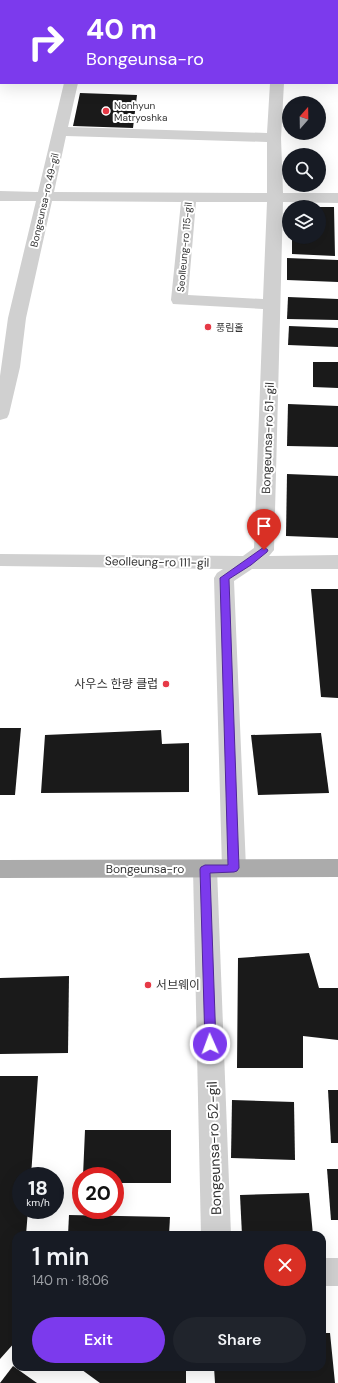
<!DOCTYPE html>
<meta charset="utf-8">
<style>
:root{--surface:#171b24;--page:#20242c;--text:#f1f3f6;--muted:#9ea1a6;--accent:#7c3aed}
body{margin:0;font-family:"DM Sans","Noto Sans KR",sans-serif;background:var(--page);color:var(--text);height:100vh;display:flex;flex-direction:column;font-size:15px;white-space:nowrap}
*{box-sizing:border-box;margin:0}
p{font-size:13px;color:var(--muted)}
.icon{flex:none;width:22px;height:22px;fill:none;stroke:currentColor;stroke-width:2;stroke-linecap:round;stroke-linejoin:round}
.map{position:relative;flex:1;overflow:hidden}
.details{position:absolute;left:12px;top:1231px;width:314px;height:140px;display:flex;flex-direction:column;background:var(--surface);border-radius:12px;box-shadow:0 4px 16px #0002}
.details>*{flex:none}
.hud{position:absolute;left:0px;top:0px;width:338px;height:84px;box-shadow:0 4px 16px #0002;background:#7c3aed;color:#fff;overflow:hidden}
.needle{width:26px;rotate:20deg}
.fabs{position:absolute;left:282px;top:96px;display:grid;gap:8px}
.fabs a{display:grid;place-items:center;width:44px;height:44px;border-radius:50%;background:var(--surface);box-shadow:0 4px 16px #0002;font-size:20px}
.speed{position:absolute;left:12px;top:1167px;display:flex;gap:8px;font-size:20px;font-weight:700;text-align:center}
.speed>*{display:grid;place-content:center;width:52px;height:52px;border-radius:50%;background:var(--surface);box-shadow:0 4px 16px #0002;line-height:1}
.speed small{font-size:10px;font-weight:400}
.speed .limit{border:6px solid #d22;background:#fff;color:#111}
.pin{position:absolute;display:grid;place-items:center;width:34px;height:34px;color:#fff;margin:-41px -17px;border-radius:50% 50% 50% 0;rotate:-45deg;box-shadow:0 0 4px #0007}
.pin .icon{rotate:45deg}
.me{position:absolute;width:44px;margin:-22px;rotate:358deg;stroke-linejoin:round;filter:drop-shadow(0 0 3px #0008)}
.turn{display:flex;align-items:center;gap:14px;height:84px;padding:0 20px;font-size:18px}
.turn .icon{width:52px;height:52px;stroke-width:2.5}
.turn b{display:block;font-size:28px;line-height:34px}
.round{display:grid;place-items:center;flex:none;width:42px;height:42px;border-radius:21px;background:var(--page)}
.overview{display:flex;align-items:center;justify-content:space-between;height:68px;padding:0 20px}
h1{font-size:24px;font-weight:600;line-height:30px}
.action{display:flex;gap:8px;margin-top:auto;padding:8px 20px}
.action a{flex:1;height:46px;border-radius:24px;background:var(--accent);color:#fff;font-size:16px;font-weight:600;line-height:46px;text-align:center}
.action a+a{background:var(--page);color:var(--text)}
.map>svg:first-child{display:block}
.building{fill:#1a1a1a}
.lines{fill:none;stroke-linecap:round;stroke-linejoin:round}
.minor{fill:#d0d0d0;fill-rule:evenodd}
.major{fill:#ababab;fill-rule:evenodd}
.route{fill:#7c3aed;stroke:#51269a}
.poi-dot{fill:#e63946;stroke:#fff;stroke-width:1.5}
.labels{text-anchor:middle;stroke-width:4;stroke-linejoin:round;paint-order:stroke}
.far-poi-label{font-size:10px;fill:#333;stroke:#fff;text-anchor:start}
.far-street-label{font-size:10px;fill:#333;stroke:#fff}
.street-label{font-size:12px;fill:#333;stroke:#fff}
.poi-label{font-size:12px;fill:#333;stroke:#fff;text-anchor:end}
.near-street-label{font-size:14px;fill:#333;stroke:#fff}
</style>
<div class="map">
<svg width="338" height="1383" viewBox="0 0 338 1383">
<rect width="100%" height="100%" fill="#fff"/>
<g class="building">
<path d="M80,93L137,95L133,128L73,126Z"/>
<path d="M319,207H334L335,256L292,254V237H319Z"/>
<path d="M287,258L338,260V282L287,280Z"/>
<path d="M288,297L338,299V320L287,319Z"/>
<path d="M289,326L338,328V347L288,345Z"/>
<path d="M313,362H338V388L313,387Z"/>
<path d="M288,404L338,406V447L287,446Z"/>
<path d="M287,474L338,476V538L286,536Z"/>
<path d="M311,589H338V698L321,697Z"/>
<path d="M0,728H21L15,795H0Z"/>
<path d="M161,730L162,744L189,743V792L41,793L45,735Z"/>
<path d="M321,733L329,793L258,795L251,735Z"/>
<path d="M309,953L319,988H338V1040L303,1036V1068H237L238,958Z"/>
<path d="M69,976L68,1053L0,1054V978Z"/>
<path d="M0,1076H38L31,1176H21V1210H28L26,1235H16V1341L0,1359Z"/>
<path d="M328,1090H338V1143H331Z"/>
<path d="M232,1100L294,1102L295,1160L231,1158Z"/>
<path d="M85,1130H171V1183H115V1176H83Z"/>
<path d="M327,1169H338V1220H331Z"/>
<path d="M309,1193L313,1235H242L240,1195Z"/>
<path d="M69,1215L170,1217L169,1235H68Z"/>
<path d="M322,1333H330L335,1383H215L214,1367H322Z"/>
<path d="M13,1366L37,1383H0Z"/>
<path d="M78,1367H186V1383H100Z"/>
</g>
<g class="lines">
<g class="minor">
<path d="M85,0H97L98,1H84Z"/>
<path d="M274,0H286L287,1H273Z"/>
<path d="M64,83H78L68,127L267,133L270,83H284L281,138L283,193H338V203L283,202L274,550L269,556L338,555V569H252L234,581L246,868L243,875L234,877L225,875L222,868L214,578L217,573L223,569L0,566V554L243,556L254,548L263,309L173,304L171,300L181,202L52,201L26,318L20,367L9,414L7,418L0,420V376L8,318L36,201H0V191L38,192ZM66,136L267,142V193L54,192ZM196,202H267L263,299L188,295Z"/>
<path d="M205,860L214,862L217,869L231,1235H201L193,869L196,862Z"/>
<rect x="322" y="1258" width="16" height="28"/>
</g>
<path class="major" d="M338,859V877L0,878V860Z"/>
</g>
<path class="route" d="M264,547L268,550L267,552L251,565L229,579L239,868L237,871L234,872L210,873L216,1044L214,1047L210,1049L206,1047L205,1044L200,869L201,867L205,865H228L220,578Z"/>
<g class="poi-dot">
<circle cx="106" cy="111" r="4"/>
<circle cx="208" cy="327" r="4"/>
<circle cx="166" cy="684" r="4"/>
<circle cx="148" cy="985" r="4"/>
</g>
<g class="labels">
<g class="far-poi-label">
<text x="114" y="109">Nonhyun<tspan x="114" dy="12">Matryoshka</tspan></text>
<text x="216" y="331">풍림홀</text>
</g>
<g class="far-street-label">
<text transform="translate(44 200) rotate(-77)" y="4">Bongeunsa-ro 49-gil</text>
<text transform="translate(184 247) rotate(-85)" y="4">Seolleung-ro 115-gil</text>
</g>
<g class="street-label">
<text transform="translate(268 438) rotate(-88)" y="4">Bongeunsa-ro 51-gil</text>
<text transform="translate(157 562) rotate(1)" y="4">Seolleung-ro 111-gil</text>
<text x="145" y="873">Bongeunsa-ro</text>
</g>
<g class="poi-label">
<text x="158" y="688">사우스 한량 클럽</text>
<text x="156" y="989" text-anchor="start">서브웨이</text>
</g>
<g class="near-street-label">
<text transform="translate(214 1148) rotate(-92)" y="5">Bongeunsa-ro 52-gil</text>
</g>
</g>
</svg>
<div class="fabs">
<a><svg class="needle" viewBox="-14 -14 28 28"><path d="M0-13l5 13h-10z" fill="#e53935"/><path d="M0 13l5-13h-10z" fill="#9ea1a6"/></svg></a>
<a><svg class="icon" aria-label="search" viewBox="0 0 24 24"><circle cx="10" cy="10" r="6"/><path d="M15 15l6 6"/></svg></a>
<a><svg class="icon" aria-label="layers" viewBox="0 0 24 24"><path d="M12 4l9 5-9 5-9-5zM3 14l9 5 9-5"/></svg></a>
</div>
<div class="speed"><div>18<small>km/h</small></div><div class="limit">20</div></div>
<div class="pin" style="left:264px;top:550px;background:#d93025"><svg class="icon" aria-label="arrive" viewBox="0 0 24 24"><path d="M6 21V4h12l-3 4 3 4H6"/></svg></div>
<svg class="me" style="left:210px;top:1044px" viewBox="-20 -20 40 40"><circle r="17" fill="#7c3aed" stroke="#fff" stroke-width="3"/><path d="M0-11L8 9 0 5-8 9z" fill="#fff"/></svg>
<div class="hud">
<div class="turn"><svg class="icon" aria-label="right" viewBox="0 0 24 24"><path d="M7 20v-9h11M14 6l5 5-5 5"/></svg><div><b>40 m</b>Bongeunsa-ro</div></div>
</div>
<section class="details">
<div class="overview"><div><h1>1 min</h1><p>140 m · 18:06</p></div><a class="round" style="background:#d93025;color:#fff"><svg class="icon" aria-label="close" viewBox="0 0 24 24"><path d="M6 6l12 12M18 6L6 18"/></svg></a></div>
<div class="action"><a>Exit</a><a>Share</a></div>
</section>
</div>
